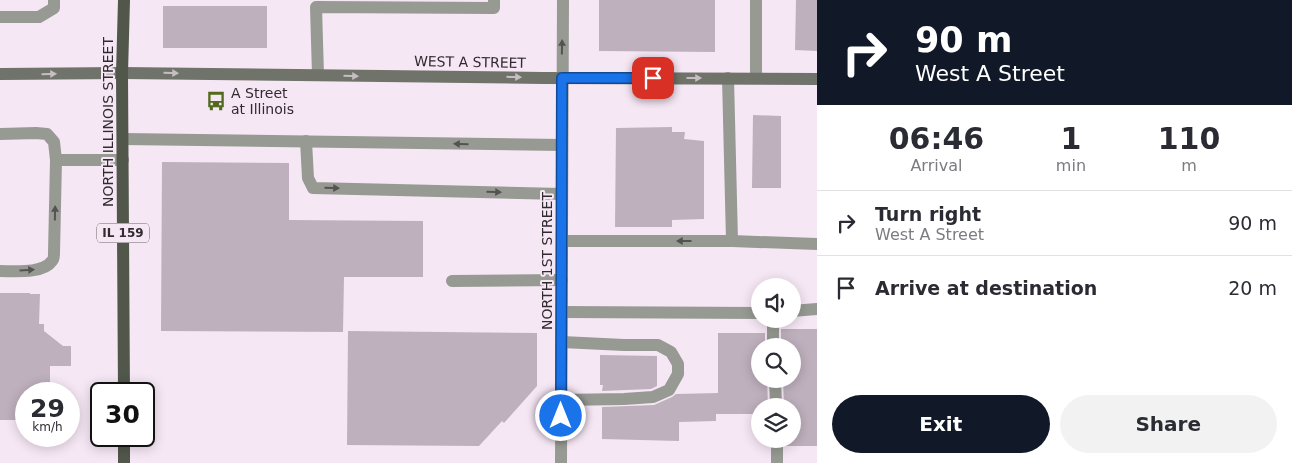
<!DOCTYPE html>
<style>
:root{--surface:#fff;--page:#f2f2f3;--text:#2b2b33;--muted:#7c7c81;--line:#e1e1e2;--accent:#111827}
body{margin:0;font-family:"DejaVu Sans",sans-serif;background:var(--page);color:var(--text);height:100vh;display:flex;flex-direction:column;font-size:19px;white-space:nowrap}
*{box-sizing:border-box;margin:0}
p{font-size:16px;color:var(--muted)}
.icon{flex:none;width:28px;height:28px;fill:none;stroke:currentColor;stroke-width:2;stroke-linecap:round;stroke-linejoin:round}
.map{position:relative;flex:1;overflow:hidden}
.side{display:flex;flex-direction:column;background:var(--surface);width:475px}
.side>*{flex:none}
.banner{background:#111827;color:#fff;overflow:hidden}
.controls{position:absolute;left:751px;top:278px;display:grid;gap:10px}
.controls a{display:grid;place-items:center;width:50px;height:50px;border-radius:50%;background:var(--surface);box-shadow:0 2px 12px #0003;font-size:25px}
.speed{position:absolute;left:15px;top:382px;display:flex;gap:10px;font-size:25px;font-weight:700;text-align:center}
.speed>*{display:grid;place-content:center;width:65px;height:65px;border-radius:50%;background:var(--surface);box-shadow:0 2px 12px #0003;line-height:1}
.speed small{font-size:12px;font-weight:400}
.speed .limit{border:2px solid #111;border-radius:8px;background:#fff;color:#111}
.pin{position:absolute;display:grid;place-items:center;width:42px;height:42px;color:#fff;margin:-21px;border-radius:10px;box-shadow:0 2px 8px #0006}
.me{position:absolute;width:55px;margin:-28px;rotate:0deg;stroke-linejoin:round;filter:drop-shadow(0 0 4px #0008)}
.turn{display:flex;align-items:center;gap:18px;height:105px;padding:0 15px;font-size:22px}
.turn .icon{width:65px;height:65px;stroke-width:2.5}
.turn b{display:block;font-size:35px;line-height:42px}
.eta{display:flex;justify-content:space-evenly;align-items:center;height:85px;text-align:center}
.eta b{font-size:30px;font-weight:700;line-height:35px}
.primary-button{display:flex;gap:10px;margin-top:auto;padding:10px 15px}
.primary-button a{flex:1;height:58px;border-radius:30px;background:var(--accent);color:#fff;font-size:20px;font-weight:700;line-height:58px;text-align:center}
.primary-button a+a{background:var(--page);color:var(--text)}
ul{padding:0;list-style:none}
li{display:flex;align-items:center;gap:15px;height:65px;padding:0 15px;border-top:1px solid var(--line)}
li div{flex:1}
li b{display:block;font-size:19px}
li em{font-style:normal}
main{display:flex;flex:1;min-height:0}
.map>svg:first-child{display:block}
.building{fill:#beb0bd}
.lines{fill:none;stroke-linecap:round;stroke-linejoin:round}
.service{stroke:#979a93;stroke-width:12}
.minor{stroke:#979a93;stroke-width:12}
.secondary{stroke:#6f7369;stroke-width:12}
.primary{stroke:#52574b;stroke-width:12}
.oneway{fill:#555253}
.oneway2{fill:#c7bec4}
.route-casing{stroke:#114b97;stroke-width:12}
.route{stroke:#1a73e8;stroke-width:9}
.labels{text-anchor:middle;stroke-width:4;stroke-linejoin:round;paint-order:stroke}
.shield{fill:#f6e7f5;stroke:#6c636b;stroke-width:1}
.shield-label{font-size:12px;font-weight:bold;fill:#312b30}
.street-label{font-size:14px;fill:#312b30;stroke:#f6e7f5}
.poi-label{font-size:14px;fill:#312b30;stroke:#f6e7f5;text-anchor:start}
</style>
<main>
<div class="map">
<svg width="817" height="463" viewBox="0 0 817 463">
<rect width="100%" height="100%" fill="#f6e7f5"/>
<g class="building">
<path d="M599,0H715V52L599,51Z"/>
<path d="M796,0H817V51L795,50Z"/>
<rect x="163" y="6" width="104" height="42"/>
<path d="M753,115L781,116V188H752Z"/>
<path d="M672,127V132H685L684,139L704,141V219L672,220V227H615L616,128Z"/>
<path d="M162,162L289,163V220L423,221V277H344L343,332L161,331Z"/>
<path d="M0,293H30V294H40L39,324H44V331L63,346H71V366H50V394H26V408H24V420H0Z"/>
<path d="M781,329H817V446H785V439H792V406H784L783,379H792V346H781Z"/>
<path d="M348,331L537,333V386L504,423L502,421L479,446L347,445Z"/>
<path d="M718,333H765V346H760V379H767L768,406H760V414H716V421L679,422V441L602,439V407L654,405L672,397L676,394L718,393Z"/>
<path d="M600,355L657,356V386L651,389L602,391L603,385H600Z"/>
</g>
<g class="lines">
<g class="service">
<path d="M756,0V78"/>
<path d="M0,17H39L54,8V0"/>
<path d="M318,75L316,7L494,8V0"/>
<path d="M728,78L732,241L817,244"/>
<path d="M0,134L36,133L47,134L54,142L56,160L54,253C54,256 54,259 52,261C43,274 14,271 0,271"/>
<path d="M123,139L562,145"/>
<path d="M306,141L308,178L313,188L562,194"/>
<path d="M56,160H123"/>
<path d="M562,241H732"/>
<path d="M452,281L562,280"/>
<path d="M792,311L817,309"/>
<path d="M562,312L760,313"/>
<path d="M773,319V346"/>
<path d="M775,379L776,406"/>
<path d="M561,400L624,399L653,397L669,390L678,374V364L671,352L658,345H624L562,342"/>
<path d="M777,439V463"/>
</g>
<path class="minor" d="M561,463L563,0"/>
<path class="secondary" d="M0,74L122,73L544,78L817,79"/>
<g class="primary">
<path d="M124,0L122,73L124,394"/>
<path d="M124,436V463"/>
</g>
</g>
<defs><path id="oneway-solid" d="M-6-.8H1V-3.2L6.5 0L1 3.2V.8H-6Z" transform="scale(1.25)"/></defs>
<g class="oneway">
<use href="#oneway-solid" transform="translate(562 47) rotate(-89)"/>
<use href="#oneway-solid" transform="translate(461 144) rotate(-179)"/>
<use href="#oneway-solid" transform="translate(332 188) rotate(2)"/>
<use href="#oneway-solid" transform="translate(494 192) rotate(2)"/>
<use href="#oneway-solid" transform="translate(55 213) rotate(-89)"/>
<use href="#oneway-solid" transform="translate(684 241) rotate(-180)"/>
<use href="#oneway-solid" transform="translate(27 270) rotate(-3)"/>
</g>
<g class="oneway2">
<use href="#oneway-solid" transform="translate(171 73) rotate(1)"/>
<use href="#oneway-solid" transform="translate(49 74) rotate(-1)"/>
<use href="#oneway-solid" transform="translate(351 76) rotate(1)"/>
<use href="#oneway-solid" transform="translate(514 77) rotate(1)"/>
<use href="#oneway-solid" transform="translate(694 78)"/>
</g>
<g class="lines">
<defs>
<path id="route" d="M561,416L562,78H653"/>
</defs>
<use href="#route" class="route-casing"/>
<use href="#route" class="route"/>
</g>
<defs>
<symbol id="bus-bare" viewBox="-9 -9 18 18"><path d="M-5-6H5V4H4V6H2V4H-2V6H-4V4H-5ZM-3.5-4V0h7V-4ZM-3.5 1.2v1.5H-2V1.2ZM2 1.2v1.5H3.5V1.2Z" fill="#516a1b" stroke="#f6e7f5" stroke-width="2.5" paint-order="stroke"/></symbol>
</defs>
<g fill-rule="evenodd">
<use href="#bus-bare" x="202" y="87" width="28" height="28"/>
</g>
<g class="labels">
<rect class="shield" x="97" y="223.5" width="52" height="19" rx="4"/>
<g class="shield-label">
<text x="123" y="237">IL 159</text>
</g>
<g class="street-label">
<text transform="translate(470 62) rotate(1)" y="5">WEST A STREET</text>
<text transform="translate(108 122) rotate(-90)" y="5">NORTH ILLINOIS STREET</text>
<text transform="translate(547 261) rotate(-90)" y="5">NORTH 1ST STREET</text>
</g>
<g class="poi-label">
<text x="231" y="98">A Street<tspan x="231" dy="16">at Illinois</tspan></text>
</g>
</g>
</svg>
<div class="controls">
<a><svg class="icon" aria-label="sound" viewBox="0 0 24 24"><path d="M4 9h4l5-4v14l-5-4H4zM17 9q2 3 0 6"/></svg></a>
<a><svg class="icon" aria-label="search" viewBox="0 0 24 24"><circle cx="10" cy="10" r="6"/><path d="M15 15l6 6"/></svg></a>
<a><svg class="icon" aria-label="layers" viewBox="0 0 24 24"><path d="M12 4l9 5-9 5-9-5zM3 14l9 5 9-5"/></svg></a>
</div>
<div class="speed"><div>29<small>km/h</small></div><div class="limit">30</div></div>
<div class="pin" style="left:653px;top:78px;background:#d93025"><svg class="icon" aria-label="arrive" viewBox="0 0 24 24"><path d="M6 21V4h12l-3 4 3 4H6"/></svg></div>
<svg class="me" style="left:561px;top:416px" viewBox="-20 -20 40 40"><circle r="17" fill="#1a73e8" stroke="#fff" stroke-width="3"/><path d="M0-11L8 9 0 5-8 9z" fill="#fff"/></svg>
</div>
<section class="side">
<div class="banner">
<div class="turn"><svg class="icon" aria-label="right" viewBox="0 0 24 24"><path d="M7 20v-9h11M14 6l5 5-5 5"/></svg><div><b>90 m</b>West A Street</div></div>
</div>
<div class="eta">
<div><b>06:46</b><p>Arrival</p></div>
<div><b>1</b><p>min</p></div>
<div><b>110</b><p>m</p></div>
</div>
<ul>
<li><svg class="icon" aria-label="right" viewBox="0 0 24 24"><path d="M7 20v-9h11M14 6l5 5-5 5"/></svg><div><b>Turn right</b><p>West A Street</p></div><em>90 m</em></li>
<li><svg class="icon" aria-label="arrive" viewBox="0 0 24 24"><path d="M6 21V4h12l-3 4 3 4H6"/></svg><div><b>Arrive at destination</b></div><em>20 m</em></li>
</ul>
<div class="primary-button"><a>Exit</a><a>Share</a></div>
</section>
</main>
